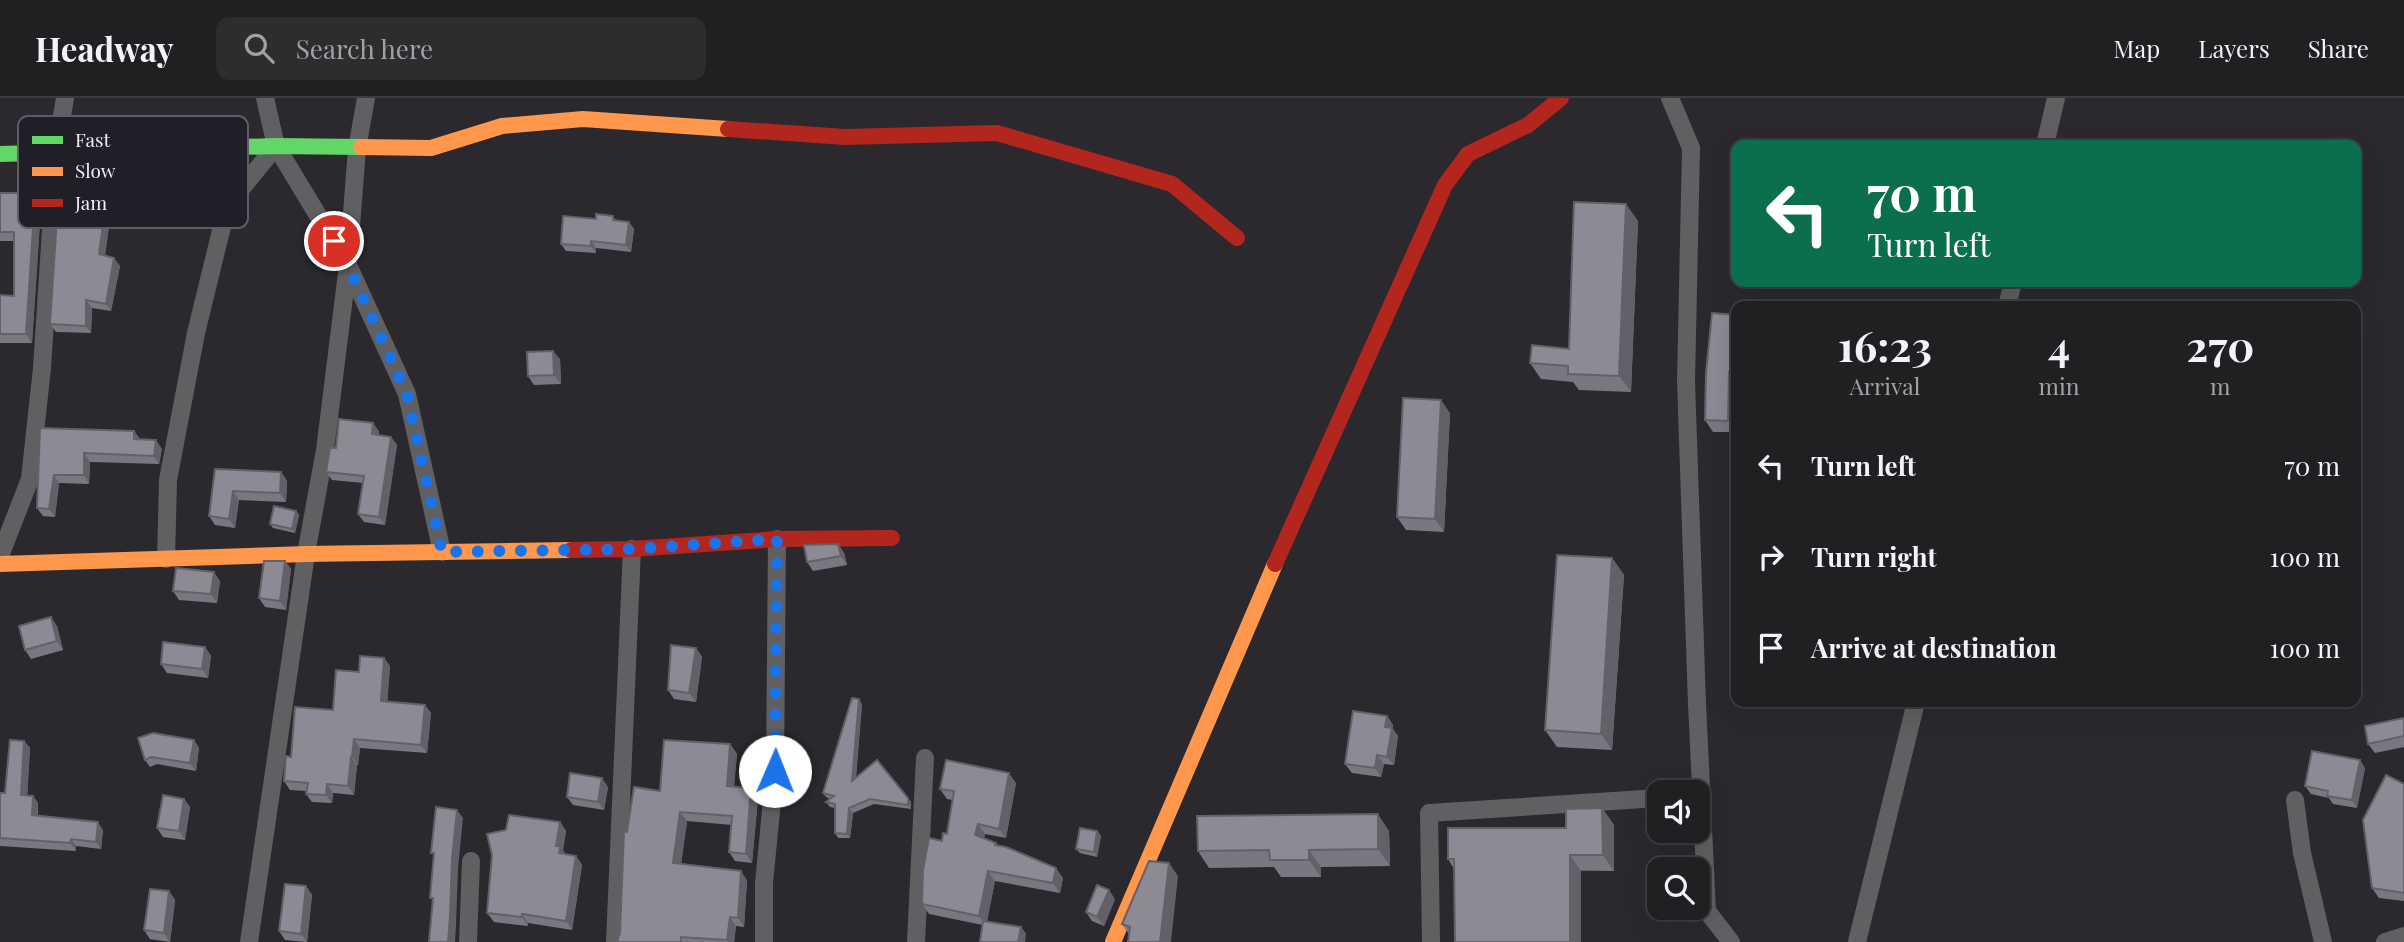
<!DOCTYPE html>
<style>
:root{--surface:#201f22;--page:#2d2c2f;--text:#f1f3f6;--muted:#a2a2a5;--line:#3d3d40}
body{margin:0;font-family:"Playfair Display",serif;background:var(--page);color:var(--text);height:100vh;display:flex;flex-direction:column;font-size:26px;white-space:nowrap}
*{box-sizing:border-box;margin:0}
p{font-size:23px;color:var(--muted)}
.icon{flex:none;width:38px;height:38px;fill:none;stroke:currentColor;stroke-width:2;stroke-linecap:round;stroke-linejoin:round}
.map{position:relative;flex:1;overflow:hidden}
.side{position:absolute;left:1731px;top:203px;width:630px;height:406px;display:flex;flex-direction:column;background:var(--surface);border-radius:14px;box-shadow:0 7px 28px #0002,0 0 0 2px var(--line)}
.side>*{flex:none}
.hud{position:absolute;left:1731px;top:42px;width:630px;height:147px;border-radius:14px;box-shadow:0 7px 28px #0002,0 0 0 2px var(--line);background:#0b6e4f;color:#fff;overflow:hidden}
.buttons{position:absolute;left:1647px;top:682px;display:grid;gap:14px}
.buttons a{display:grid;place-items:center;width:63px;height:63px;border-radius:14px;background:var(--surface);box-shadow:0 7px 28px #0002,0 0 0 2px var(--line);font-size:35px}
.pin{position:absolute;display:grid;place-items:center;width:60px;height:60px;color:#fff;margin:-30px;border:4px solid #fff;border-radius:50%;box-shadow:0 2px 7px #0007}
.me{position:absolute;width:77px;margin:-38px;rotate:1deg;stroke-linejoin:round;filter:drop-shadow(0 0 5px #0008)}
.turn{display:flex;align-items:center;gap:24px;height:147px;padding:0 21px;font-size:32px}
.turn .icon{width:91px;height:91px;stroke-width:2.5}
.turn b{display:block;font-size:49px;line-height:60px}
.eta{display:flex;justify-content:space-evenly;align-items:center;height:119px;text-align:center}
.eta b{font-size:42px;font-weight:700;line-height:49px}
ul{padding:0;list-style:none}
li{display:flex;align-items:center;gap:21px;height:91px;padding:0 21px}
li div{flex:1}
li b{display:block;font-size:26px}
li em{font-style:normal}
header{display:flex;align-items:center;gap:42px;box-sizing:border-box;height:98px;padding:0 35px;background:var(--surface);border-bottom:2px solid var(--line)}
header strong{font-size:33px}
nav{display:flex;gap:38px;margin-inline-start:auto;font-size:24px}
.search{width:490px;height:63px;background:var(--page);display:flex;align-items:center;gap:18px;box-sizing:border-box;padding:0 24px;border-radius:14px;color:var(--muted);font-size:26px}
.map>svg:first-child{display:block}
.lines{fill:none;stroke-linecap:round;stroke-linejoin:round}
.street{stroke:#605f61;stroke-width:18}
.fast{stroke:#63d668;stroke-width:16}
.slow{stroke:#ff974d;stroke-width:16}
.jam{stroke:#b3261e;stroke-width:16}
.wall{fill:#797780}
.shaded-wall{fill:#636168}
.building{fill:#8d8a95;stroke:#636168;stroke-width:2}
.route{stroke:#1a73e8;stroke-width:12;stroke-dasharray:0 21.6}
.key{fill:#201e26;stroke:#5e5c64;stroke-width:2}
.key-label{font-size:19px;fill:#efedf3}
</style>
<header>
<strong>Headway</strong>
<div class="search"><svg class="icon" aria-label="search" viewBox="0 0 24 24"><circle cx="10" cy="10" r="6"/><path d="M15 15l6 6"/></svg>Search here</div>
<nav><a>Map</a><a>Layers</a><a>Share</a></nav>
</header>
<div class="map">
<svg width="2404" height="844" viewBox="0 0 2404 844">
<rect width="100%" height="100%" fill="#2b292e"/>
<g class="lines">
<g class="street">
<path d="M265,0L276,48L348,167L407,296L442,454"/>
<path d="M1670,0L1691,50L1686,283L1697,606L1707,813L1731,844"/>
<path d="M2045,47L2056,0"/>
<path d="M2007,208L2013,184"/>
<path d="M0,458L30,381L42,270L56,55L65,0"/>
<path d="M166,461L168,382L196,235L227,108L276,48"/>
<path d="M2295,702L2302,755L2323,844"/>
<path d="M249,844L306,456L325,352L348,167L357,51L366,0"/>
<path d="M468,844L471,763"/>
<path d="M615,844L632,451"/>
<path d="M764,844V785L775,672L777,441"/>
<path d="M916,844L925,660"/>
<path d="M1431,844L1429,715L1659,700"/>
<path d="M1857,844L1916,604"/>
<path d="M2385,844L2404,838"/>
</g>
<path class="fast" d="M0,56L276,48L361,49"/>
<g class="slow">
<path d="M361,49L431,50L502,28L583,21L728,31"/>
<path d="M0,466L306,456L571,452"/>
<path d="M1113,844L1275,466"/>
</g>
<g class="jam">
<path d="M728,31L845,39L997,35L1172,86L1237,140"/>
<path d="M571,452L632,451L777,441L892,440"/>
<path d="M1275,466L1445,87L1468,56L1528,27L1561,0"/>
</g>
</g>
<g class="wall">
<path d="M117,63L120,67L118,80L93,76L90,72Z"/>
<path d="M0,95H27L30,99L35,100L41,109L32,245H0V197L14,198V143H0Z"/>
<path d="M105,112L110,120L105,158L120,168L111,213L92,210L91,235L56,234L50,226Z"/>
<path d="M613,118L616,123L629,124L634,131L631,154L596,150V155L566,153L561,146L596,121Z"/>
<path d="M1638,123L1631,294L1579,292L1573,284L1541,281L1530,265L1569,251Z"/>
<path d="M1736,217V334H1713L1705,322Z"/>
<path d="M560,261L561,286L534,287L528,278Z"/>
<path d="M1450,315L1444,434L1406,432L1397,419Z"/>
<path d="M40,330L134,333L140,341L162,351L159,366L90,364L89,386L59,385L55,419L43,418L37,410Z"/>
<path d="M379,333V337L391,339L397,347L385,427L364,424L358,416L363,385L332,382L326,374L336,350Z"/>
<path d="M215,371L281,374L287,383L286,404L239,402L235,430L215,427L209,418Z"/>
<path d="M296,413L299,417L295,435L273,430L270,426Z"/>
<path d="M838,446L844,455L847,467L813,473L807,464Z"/>
<path d="M1612,460L1624,477L1612,652L1557,649L1545,632Z"/>
<path d="M285,463L291,471L286,512L265,509L259,500Z"/>
<path d="M220,483L217,505L179,502L173,493Z"/>
<path d="M57,528L63,552L31,561L25,552Z"/>
<path d="M205,549L211,558L208,580L167,575L161,566Z"/>
<path d="M696,550L702,559L696,604L674,601L668,592Z"/>
<path d="M384,560L390,568L387,603L425,607L431,615L427,655L360,650L358,667H357L354,697L333,695L332,705L312,704L306,696L307,693L290,692L284,683L291,659L333,612L359,574Z"/>
<path d="M862,606L856,680L908,700L911,704V711L874,706L853,715L850,740H838L835,735V710L830,709L826,704L831,701L826,699L823,695Z"/>
<path d="M1387,618L1393,627L1392,630L1398,638L1394,667L1384,666L1381,679L1352,675L1345,666Z"/>
<path d="M2404,620V649L2375,655L2368,646Z"/>
<path d="M194,642L199,650L196,673L157,666L150,669L145,662Z"/>
<path d="M24,643L30,650L27,697L33,698L38,705V718L103,732L101,751L76,748V753L0,748V695H5Z"/>
<path d="M730,646L737,656L734,689L751,690L758,700L752,765L735,763L729,754L732,727L687,723L681,766L747,782L744,829L736,828L734,844H617L620,835L627,734L660,693Z"/>
<path d="M2365,670L2357,710L2333,706L2329,700L2311,696L2305,688Z"/>
<path d="M1016,685L1006,740L985,736L984,740L996,745L998,748L1063,780L1060,795L995,783L987,823L1021,829L1026,836L929,816L922,806L942,743L947,736L953,702L947,701L940,691Z"/>
<path d="M2404,686V803L2379,800L2372,790Z"/>
<path d="M608,689L604,712L573,707L567,699Z"/>
<path d="M184,701L190,709L185,742L163,739L157,730Z"/>
<path d="M1602,710L1614,727V773L1454,771L1448,761L1566,730Z"/>
<path d="M560,724L566,733L563,752L566,757L576,758L582,767L572,832L528,825V828L494,824L487,815L492,757Z"/>
<path d="M1097,733L1101,738L1097,759L1080,755L1076,751Z"/>
<path d="M1389,733L1390,768L1321,769V779H1281L1274,769L1209,770L1198,753Z"/>
<path d="M1178,778L1129,836L1122,826Z"/>
<path d="M306,788L312,797L307,844L285,842L279,833Z"/>
<path d="M169,793L175,802L170,844L150,841L144,832Z"/>
<path d="M1115,801L1104,828L1092,823L1086,814Z"/>
</g>
<g class="shaded-wall">
<path d="M117,63L120,67L118,80L115,76Z"/>
<path d="M35,100L41,109L32,245L26,236Z"/>
<path d="M1626,106L1638,123L1631,294L1619,278Z"/>
<path d="M105,112L110,120L104,164L99,156Z"/>
<path d="M629,124L634,131L631,154L626,147Z"/>
<path d="M591,143L596,150V155L591,148Z"/>
<path d="M114,160L120,168L111,213L106,206Z"/>
<path d="M86,202L92,210L91,235L86,228Z"/>
<path d="M553,253L560,261L561,286L554,277Z"/>
<path d="M1729,274L1736,284V334L1728,323Z"/>
<path d="M1441,302L1450,315L1444,434L1435,421Z"/>
<path d="M373,325L379,333L378,344L372,336Z"/>
<path d="M134,333L140,341H134Z"/>
<path d="M391,339L397,347L385,427L379,419Z"/>
<path d="M156,342L162,351L159,366L154,358Z"/>
<path d="M84,355L90,364L89,386L84,377Z"/>
<path d="M281,374L287,383L286,404L280,395Z"/>
<path d="M54,377L59,385L55,419L49,411Z"/>
<path d="M233,393L239,402L235,430L229,421Z"/>
<path d="M296,413L299,417L295,435L292,431Z"/>
<path d="M838,446L844,455L847,467L841,458Z"/>
<path d="M1612,460L1624,477L1612,652L1601,636Z"/>
<path d="M285,463L291,471L286,512L280,503Z"/>
<path d="M214,474L220,483L217,505L211,496Z"/>
<path d="M51,519L57,528L63,552L57,543Z"/>
<path d="M205,549L211,558L208,580L202,571Z"/>
<path d="M696,550L702,559L696,604L689,595Z"/>
<path d="M384,560L390,568L387,611L381,603Z"/>
<path d="M859,601L862,606L855,687L852,683Z"/>
<path d="M425,607L431,615L427,655L421,647Z"/>
<path d="M1387,618L1393,627L1392,630L1398,638L1394,667L1387,659L1385,629Z"/>
<path d="M354,641L360,650L358,667L352,659Z"/>
<path d="M194,642L199,650L196,673L190,665Z"/>
<path d="M24,643L30,650L27,704L21,697Z"/>
<path d="M730,646L737,656L733,697L727,688Z"/>
<path d="M1377,657L1384,666L1381,679L1375,670Z"/>
<path d="M351,659L357,667L354,697L348,688Z"/>
<path d="M2360,662L2365,670L2357,710L2352,702Z"/>
<path d="M1009,675L1016,685L1006,740L999,731Z"/>
<path d="M602,680L608,689L604,712L598,704Z"/>
<path d="M327,686L333,695L332,705L326,697Z"/>
<path d="M751,690L758,700L752,765L746,756Z"/>
<path d="M33,698L38,705L37,725L32,717Z"/>
<path d="M908,700L911,704V711L908,707Z"/>
<path d="M184,701L190,709L185,742L179,733Z"/>
<path d="M849,710L853,715L850,740L847,736Z"/>
<path d="M1602,710L1614,727V773L1603,757Z"/>
<path d="M457,712L463,720L458,770L456,827L455,844H448L452,761Z"/>
<path d="M680,714L687,723L680,774L673,765Z"/>
<path d="M1378,716L1389,733L1390,768L1378,751Z"/>
<path d="M98,724L103,732L101,751L96,744Z"/>
<path d="M560,724L566,733L563,752L566,757L559,755L556,748Z"/>
<path d="M978,726L985,736L982,747L975,737Z"/>
<path d="M1097,733L1101,738L1097,759L1094,754Z"/>
<path d="M71,741L76,748V753L70,745Z"/>
<path d="M1309,752L1321,769V779L1309,762Z"/>
<path d="M1570,757L1581,773V844H1570Z"/>
<path d="M576,758L582,767L572,832L566,823Z"/>
<path d="M1169,765L1178,778L1171,844H1160Z"/>
<path d="M1056,770L1063,780L1060,795L1053,785Z"/>
<path d="M741,773L747,782L744,829L738,820Z"/>
<path d="M988,773L995,783L986,828L979,818Z"/>
<path d="M306,788L312,797L307,844L301,836Z"/>
<path d="M1109,792L1115,801L1104,828L1097,819Z"/>
<path d="M169,793L175,802L170,844L164,835Z"/>
<path d="M522,816L528,825V828L522,819Z"/>
<path d="M730,819L736,828L734,844H728L727,842Z"/>
<path d="M1021,829L1026,836L1025,844H1018Z"/>
</g>
<g class="building">
<path d="M0,95H27V99L35,100L26,236H0V197L14,198V134H0Z"/>
<path d="M1574,104L1626,106L1619,278L1568,276V268L1530,265L1532,247L1569,251Z"/>
<path d="M58,105L105,112L99,156L114,160L106,206L86,202V228L50,226Z"/>
<path d="M596,116L613,118V122L629,124L626,147L591,143V148L561,146L563,118L596,121Z"/>
<path d="M1712,215L1736,217V275L1729,274L1728,323L1705,322L1706,275Z"/>
<path d="M553,253L554,277L528,278L527,254Z"/>
<path d="M1403,300L1441,302L1435,421L1397,419Z"/>
<path d="M339,321L373,325L372,336L391,339L379,419L358,416L364,378L326,374L330,350H336Z"/>
<path d="M40,330L134,333V341L156,342L154,358L84,355V377H54L49,411L37,410Z"/>
<path d="M215,371L281,374L280,395L233,393L229,421L209,418Z"/>
<path d="M274,408L296,413L292,431L270,426Z"/>
<path d="M838,446L841,458L807,464L804,447Z"/>
<path d="M1557,457L1612,460L1601,636L1545,632Z"/>
<path d="M264,463H285L280,503L259,500Z"/>
<path d="M176,470L214,474L211,496L173,493Z"/>
<path d="M51,519L57,543L25,552L19,528Z"/>
<path d="M163,544L205,549L202,571L161,566Z"/>
<path d="M671,547L696,550L689,595L668,592Z"/>
<path d="M360,558L384,560L381,603L425,607L421,647L354,641L352,659H351L348,688L327,686L326,697L306,696L308,685L284,683L286,658L291,659L295,609L333,612L336,572L359,574Z"/>
<path d="M852,600L859,601L852,683L877,662L908,700V707L870,701L849,710L847,736L835,735V706L826,704L834,698L823,695Z"/>
<path d="M1353,613L1387,618L1385,629L1392,630L1387,659L1377,657L1375,670L1345,666Z"/>
<path d="M2404,620V638L2368,646L2365,628Z"/>
<path d="M153,635L194,642L190,665L151,659L145,662L138,640Z"/>
<path d="M10,642L24,643L21,697L33,698L32,717L98,724L96,744L71,741L70,745L0,740V695H5Z"/>
<path d="M664,642L730,646L727,688L751,690L746,756L729,754L732,718L680,714L673,765L741,773L738,820L730,819L727,842L681,839V844H617L620,835L624,733L627,734L634,689L660,693Z"/>
<path d="M2312,653L2360,662L2352,702L2327,698L2328,693L2305,688Z"/>
<path d="M946,662L1009,675L999,731L978,726L975,737L996,745L995,747L1006,749L1056,770L1053,785L988,773L979,818L922,806L923,772L929,740L942,743L943,735L947,736L954,693L940,691Z"/>
<path d="M570,675L602,680L598,704L567,699Z"/>
<path d="M2386,677L2404,686V795L2372,790L2363,722Z"/>
<path d="M163,697L184,701L179,733L157,730Z"/>
<path d="M436,709L457,712L452,761L450,818L448,844H429L433,800H430L434,755H431Z"/>
<path d="M1602,710L1603,757H1570V844H1455L1454,761H1448V730H1566V711Z"/>
<path d="M1378,716V751L1309,752V762H1270L1269,752L1198,753L1197,718Z"/>
<path d="M509,717L560,724L556,748H560L559,755L576,758L566,823L522,816V819L487,815L492,757L487,736L506,732Z"/>
<path d="M1080,730L1097,733L1094,754L1076,751Z"/>
<path d="M1149,763L1169,765L1160,844H1128L1130,829L1122,826Z"/>
<path d="M285,786L306,788L301,836L279,833Z"/>
<path d="M1097,787L1109,792L1097,819L1086,814Z"/>
<path d="M150,791L169,793L164,835L144,832Z"/>
<path d="M983,823L1021,829L1018,844H980Z"/>
</g>
<g class="lines">
<path class="route" d="M334,143L348,167L407,296L442,454L632,451L777,441L775,673"/>
</g>
<rect x="18" y="18" width="230" height="112" rx="10" class="key"/>
<rect x="32" y="38" width="31" height="8" fill="#63d668"/>
<rect x="32" y="69" width="31" height="9" fill="#ff974d"/>
<rect x="32" y="101" width="31" height="8" fill="#b3261e"/>
<g class="key-label">
<text x="75" y="49">Fast</text>
<text x="75" y="80">Slow</text>
<text x="75" y="112">Jam</text>
</g>
</svg>
<div class="buttons">
<a><svg class="icon" aria-label="sound" viewBox="0 0 24 24"><path d="M4 9h4l5-4v14l-5-4H4zM17 9q2 3 0 6"/></svg></a>
<a><svg class="icon" aria-label="search" viewBox="0 0 24 24"><circle cx="10" cy="10" r="6"/><path d="M15 15l6 6"/></svg></a>
</div>
<div class="pin" style="left:334px;top:143px;background:#d93025"><svg class="icon" aria-label="arrive" viewBox="0 0 24 24"><path d="M6 21V4h12l-3 4 3 4H6"/></svg></div>
<svg class="me" style="left:775px;top:673px" viewBox="-20 -20 40 40"><circle r="19" fill="#fff"/><path d="M0-13L10 11 0 6-10 11z" fill="#1a73e8"/></svg>
<div class="hud">
<div class="turn"><svg class="icon" aria-label="left" viewBox="0 0 24 24"><path d="M17 20v-9H6M10 6l-5 5 5 5"/></svg><div><b>70 m</b>Turn left</div></div>
</div>
<section class="side">
<div class="eta">
<div><b>16:23</b><p>Arrival</p></div>
<div><b>4</b><p>min</p></div>
<div><b>270</b><p>m</p></div>
</div>
<ul>
<li><svg class="icon" aria-label="left" viewBox="0 0 24 24"><path d="M17 20v-9H6M10 6l-5 5 5 5"/></svg><div><b>Turn left</b></div><em>70 m</em></li>
<li><svg class="icon" aria-label="right" viewBox="0 0 24 24"><path d="M7 20v-9h11M14 6l5 5-5 5"/></svg><div><b>Turn right</b></div><em>100 m</em></li>
<li><svg class="icon" aria-label="arrive" viewBox="0 0 24 24"><path d="M6 21V4h12l-3 4 3 4H6"/></svg><div><b>Arrive at destination</b></div><em>100 m</em></li>
</ul>
</section>
</div>
